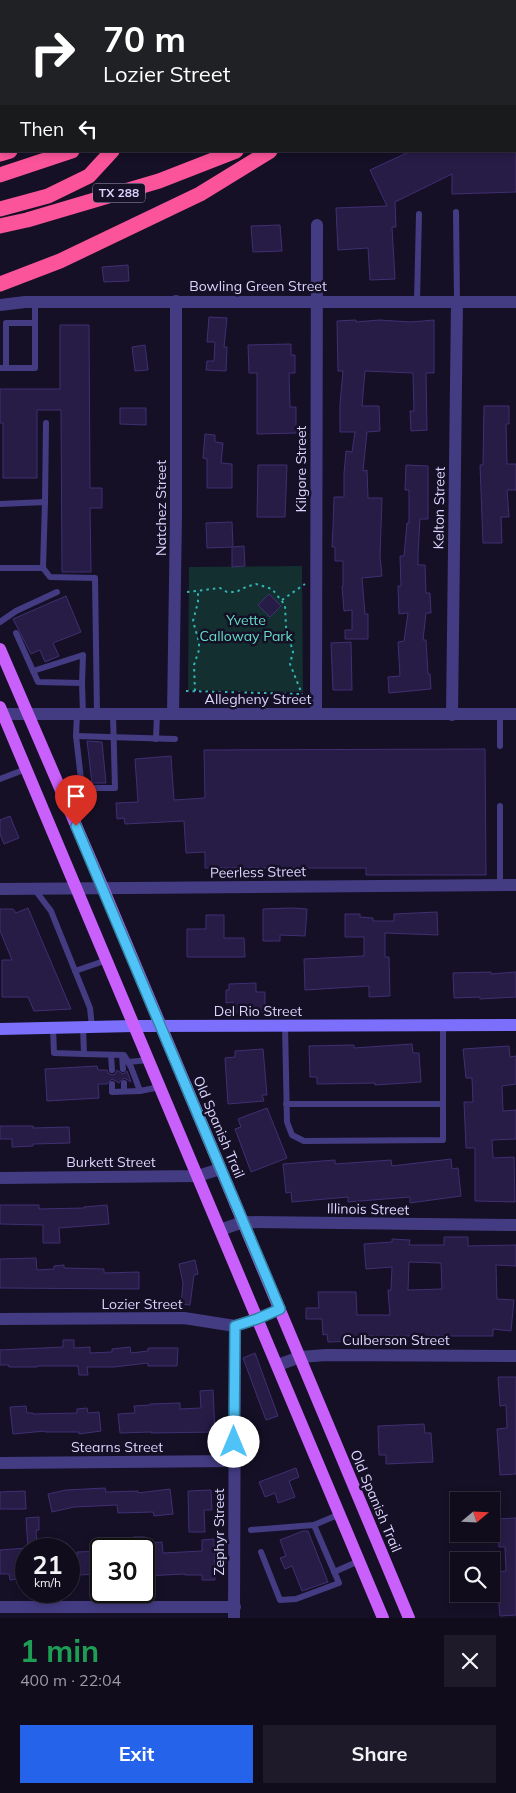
<!DOCTYPE html>
<meta charset="utf-8">
<style>
:root{--surface:#100c1c;--page:#1e1a29;--text:#f1f3f6;--muted:#9c9ba3;--line:#302c3b;--accent:#2563eb}
body{margin:0;font-family:Mulish,sans-serif;background:var(--page);color:var(--text);height:100vh;display:flex;flex-direction:column;font-size:19px;white-space:nowrap}
*{box-sizing:border-box;margin:0}
p{font-size:16px;color:var(--muted)}
.icon{flex:none;width:28px;height:28px;fill:none;stroke:currentColor;stroke-width:2;stroke-linecap:round;stroke-linejoin:round}
.map{position:relative;height:1618px;overflow:hidden}
.panel{display:flex;flex-direction:column;background:var(--surface);flex:1}
.panel>*{flex:none}
.hud{position:absolute;left:0px;top:0px;width:516px;height:152px;box-shadow:0 2px 8px #0003,0 0 0 1px var(--line);background:#202124;color:#fff;overflow:hidden}
.needle{width:32px;rotate:71deg}
.fabs{position:absolute;left:450px;top:1492px;display:grid;gap:10px}
.fabs a{display:grid;place-items:center;width:50px;height:50px;border-radius:0px;background:var(--surface);box-shadow:0 2px 8px #0003,0 0 0 1px var(--line);font-size:25px}
.speed{position:absolute;left:15px;top:1538px;display:flex;gap:10px;font-size:25px;font-weight:700;text-align:center}
.speed>*{display:grid;place-content:center;width:65px;height:65px;border-radius:50%;background:var(--surface);box-shadow:0 2px 8px #0003,0 0 0 1px var(--line);line-height:1}
.speed small{font-size:12px;font-weight:400}
.speed .limit{border:2px solid #111;border-radius:8px;background:#fff;color:#111}
.pin{position:absolute;display:grid;place-items:center;width:42px;height:42px;color:#fff;margin:-51px -21px;border-radius:50% 50% 50% 0;rotate:-45deg;box-shadow:0 0 5px #0007}
.pin .icon{rotate:45deg}
.me{position:absolute;width:55px;margin:-28px;rotate:0deg;stroke-linejoin:round;filter:drop-shadow(0 0 4px #0008)}
.turn{display:flex;align-items:center;gap:18px;height:105px;padding:0 20px;font-size:22px}
.turn .icon{width:65px;height:65px;stroke-width:2.5}
.turn b{display:block;font-size:35px;line-height:42px}
.then{display:flex;align-items:center;height:48px;padding:0 20px;background:#0003;gap:10px;font-size:19px}
.round{display:grid;place-items:center;flex:none;width:52px;height:52px;border-radius:0px;background:var(--page)}
.overview{display:flex;align-items:center;justify-content:space-between;height:85px;padding:0 20px}
h1{font-size:30px;font-weight:700;line-height:38px;color:#1e9e55}
.primary-button{display:flex;gap:10px;margin-top:auto;padding:10px 20px}
.primary-button a{flex:1;height:58px;border-radius:0px;background:var(--accent);color:#fff;font-size:20px;font-weight:700;line-height:58px;text-align:center}
.primary-button a+a{background:var(--page);color:var(--text)}
.map>svg:first-child{display:block}
.green{fill:#132f30}
.building{fill:#271c46;stroke:#402f72;fill-rule:evenodd}
.lines{fill:none;stroke-linecap:round;stroke-linejoin:round}
.path{stroke:#33b5b4;stroke-width:2;stroke-dasharray:2.5 4;stroke-linecap:butt}
.lane{stroke:#433c83;stroke-width:6}
.street{stroke:#433c83;stroke-width:12}
.secondary{stroke:#7b6ffb;stroke-width:12}
.primary{stroke:#ca60fb;stroke-width:12}
.highway{stroke:#fb549a;stroke-width:15}
.route-casing{stroke:#337fa1;stroke-width:12}
.route{stroke:#4fc3f7;stroke-width:9}
.labels{text-anchor:middle;stroke-width:5;stroke-linejoin:round;paint-order:stroke}
.shield{fill:#151026;stroke:#a09abd;stroke-width:1}
.shield-label{font-size:12px;font-weight:bold;fill:#dcd5fe}
.street-label{font-size:14px;fill:#dcd5fe;stroke:#151026}
.park-label{font-size:14px;fill:#63ddc5;stroke:#151026}
</style>
<div class="map">
<svg width="516" height="1618" viewBox="0 0 516 1618">
<rect width="100%" height="100%" fill="#151026"/>
<path class="green" d="M302,566L303,692L188,690L189,567Z"/>
<g class="building">
<path d="M411,151H516V192L452,194V174L395,202L396,227H392L395,279L370,280L368,248L338,250L336,208L387,206L370,170Z"/>
<path d="M280,225L282,251L253,252L251,226Z"/>
<path d="M128,265L129,281L104,282L102,267Z"/>
<path d="M209,317L227,318L224,347H227L226,371L206,370L207,361H214L215,342H207Z"/>
<path d="M356,320V322L379,320L411,322L434,320V373H426L427,430L411,431L410,411H414L413,373L365,371L362,406H379L380,431L367,432L363,471L367,470L368,498H382L380,556L382,576L362,578L365,614H368V639H345V630H352V610L344,611L342,586H343V561H335V547H332L333,528L334,497H344V474L346,451L352,452L355,432H340V405L343,371H338L337,321Z"/>
<path d="M60,325H89L90,488H102V508H90L91,572H62L61,410H37V478H3V423H0V389H60Z"/>
<path d="M291,344V355H295V373H289L290,407H296V433L257,434V373H249L248,345Z"/>
<path d="M145,345L148,370L135,371L132,347Z"/>
<path d="M484,406H509V424H506L507,464H516V490H507L509,517H501L502,543H483L480,465H483Z"/>
<path d="M120,408H146V425L120,424Z"/>
<path d="M205,434L215,435V442L223,443L221,463L232,464V488H207V459L203,458Z"/>
<path d="M258,465H287L285,517H257Z"/>
<path d="M406,465L428,466V519H420L418,554V565H425L426,593H430L431,613H426L423,640H426L428,674H430L431,689L389,693L388,677L400,676L398,642L404,641L408,613L399,614L398,586H401L400,556H404L407,523H409V490H405Z"/>
<path d="M232,522L233,547L244,546L245,566L232,567V547L207,548L206,523Z"/>
<path d="M269,594L281,606L270,617L258,605Z"/>
<path d="M66,596L81,632L53,643L59,656L45,662L40,650L31,654L13,619Z"/>
<path d="M351,642L352,690H333L331,643Z"/>
<path d="M87,741L102,742L106,783H92Z"/>
<path d="M485,749L486,875H366V868H205V852L186,853L184,821L125,824L124,818L117,819L116,803L138,802L135,759L171,756L174,800L205,798L204,750Z"/>
<path d="M10,816L19,838L4,844L0,834V820Z"/>
<path d="M28,908L71,1009L34,1011L28,997H2V960H12L0,931V909H13L16,913Z"/>
<path d="M292,908L307,909L305,936L280,935V941H263V909Z"/>
<path d="M437,912L438,935L385,933V957H389L390,996L369,997V986L305,990L304,959L364,956V937H345V914H360V917L373,918V921H394V914Z"/>
<path d="M206,915H224V938H244L245,957H187V929H206Z"/>
<path d="M491,972V974L516,972V997L480,999V997L454,998L453,973Z"/>
<path d="M256,983V992H265V1012L234,1013L233,1002L226,1003V990H229V984Z"/>
<path d="M412,1044L413,1053H419L421,1082L375,1085V1083L317,1084V1077H310L309,1046L354,1045V1048Z"/>
<path d="M509,1046L510,1057L516,1056V1084L502,1086L503,1111L516,1110V1139L492,1140L493,1158L514,1157L515,1202L475,1201V1148H466L464,1102H473L472,1078H466L463,1049Z"/>
<path d="M263,1049L267,1095H262L264,1101L228,1104L225,1058L235,1057V1051Z"/>
<path d="M97,1066L98,1070H107L108,1073L112,1075L115,1074L117,1070L123,1074L127,1071L131,1082L124,1078L119,1083L112,1079L107,1084H98L99,1098L47,1101L45,1069Z"/>
<path d="M267,1108L287,1158L251,1172L235,1129L241,1127L238,1119Z"/>
<path d="M0,1126H33V1128L69,1127L70,1143L33,1144V1146L12,1147V1139H0Z"/>
<path d="M451,1159L452,1169L458,1168L461,1196L410,1203V1197L348,1202V1197L292,1202L291,1192L286,1193L283,1164L335,1160V1164L391,1160L392,1166Z"/>
<path d="M0,1205H39V1209L84,1208V1207L107,1205L109,1224L59,1228L60,1243H43V1225L0,1224Z"/>
<path d="M444,1237H468V1246L516,1245V1266L496,1265L497,1299L514,1300L511,1331L493,1329V1336H358V1341L328,1342L327,1334L323,1335L322,1319H306V1308H319L318,1292H356L357,1315H390L388,1290H391L392,1267L366,1269L364,1244L392,1242V1239L410,1240L409,1245H444ZM409,1262L441,1263L442,1289L408,1290Z"/>
<path d="M36,1258L37,1270L54,1269V1266L64,1265V1268L104,1269V1273L139,1272V1289L0,1288V1259Z"/>
<path d="M195,1260L198,1274L194,1275L190,1305L181,1304L183,1283L179,1264Z"/>
<path d="M63,1340H74V1348L90,1347V1353L112,1352V1349L130,1347L131,1353L148,1351V1348H178L177,1366H148V1363L114,1367H87L88,1375H79L78,1366H37V1367H9V1365H0V1350L63,1347Z"/>
<path d="M255,1353L278,1416L266,1420L243,1358Z"/>
<path d="M498,1377H516V1474L500,1475L497,1429L507,1428L506,1405L500,1406Z"/>
<path d="M213,1390L215,1432L151,1433V1432L120,1433L118,1414L135,1413L134,1406L150,1405V1404L180,1403V1409L201,1408L200,1391Z"/>
<path d="M26,1406L27,1413H33V1414L77,1413V1409L87,1408L88,1413L99,1412L101,1431L79,1434V1432H45V1431L13,1434L10,1407Z"/>
<path d="M424,1424L425,1433H431L433,1462L386,1464V1455H379L378,1426Z"/>
<path d="M296,1468L299,1477L289,1481L295,1497L278,1503L275,1493L265,1497L259,1482Z"/>
<path d="M105,1488L106,1492L138,1491V1493L170,1489L173,1514L154,1516L153,1512L118,1513L117,1505L74,1507L52,1512L48,1494L66,1490Z"/>
<path d="M211,1490L212,1510H204L205,1532H189L188,1491Z"/>
<path d="M25,1491L26,1509H0V1492Z"/>
<path d="M39,1517V1530H36L37,1549H28L26,1518Z"/>
<path d="M516,1518V1615L500,1616L496,1572L506,1571L505,1547H499L497,1519Z"/>
<path d="M303,1531H308L328,1582L302,1591L292,1566L285,1569L280,1558L286,1556L280,1540Z"/>
<path d="M133,1537H145L146,1543L162,1542L163,1553L202,1551V1540L214,1539L215,1580H202V1575H185V1574L144,1576V1549H133Z"/>
<path d="M26,1548V1578L10,1580L9,1574H0V1550Z"/>
<path d="M101,1551V1574L78,1575L77,1552Z"/>
</g>
<g class="lines">
<g class="path">
<path d="M187,592L220,588L227,592H236L246,587L256,584L272,589L285,605L286,627L293,652L290,664L302,694"/>
<path d="M282,600L305,584"/>
<path d="M186,691L301,694"/>
<path d="M195,691L194,665L199,650V642L193,621L198,602V591"/>
</g>
<g class="lane">
<path d="M80,0V1"/>
<path d="M0,14H1"/>
<path d="M456,212L457,301"/>
<path d="M417,301L419,214"/>
<path d="M0,368H35V302"/>
<path d="M6,368V323H35"/>
<path d="M45,502L46,423"/>
<path d="M0,504L45,502L43,568H0"/>
<path d="M43,568L50,577L95,578L97,714"/>
<path d="M0,622L16,611L57,592"/>
<path d="M16,633L38,682L82,683L83,715"/>
<path d="M33,671L83,655L82,683"/>
<path d="M77,714L76,736L82,788"/>
<path d="M76,736L175,739"/>
<path d="M156,739L157,714"/>
<path d="M500,746V714"/>
<path d="M0,779L26,769"/>
<path d="M63,795L82,788H115L113,714"/>
<path d="M500,885V806"/>
<path d="M35,890L51,911L90,1008L92,1027"/>
<path d="M75,971L107,960"/>
<path d="M285,1025L287,1122L292,1135L304,1141L443,1140V1025"/>
<path d="M83,1027L84,1054L124,1055L131,1067L140,1091L160,1087"/>
<path d="M53,1028L54,1053L84,1054"/>
<path d="M111,1055L112,1070"/>
<path d="M122,1055L123,1069"/>
<path d="M128,1062L149,1060"/>
<path d="M124,1083V1091"/>
<path d="M112,1084V1092L140,1091"/>
<path d="M286,1104H443"/>
<path d="M251,1530L314,1525L340,1514"/>
<path d="M261,1552L280,1600L296,1599L339,1583L314,1525"/>
<path d="M334,1572L359,1561"/>
</g>
<g class="street">
<path d="M0,305L25,302H516"/>
<path d="M316,713L317,225"/>
<path d="M0,714H516"/>
<path d="M173,714L176,514V301"/>
<path d="M452,715L457,301"/>
<path d="M0,889L516,885"/>
<path d="M0,1178L198,1176L220,1169"/>
<path d="M220,1230L243,1222L516,1225"/>
<path d="M0,1319L184,1318L235,1326L257,1319L280,1309"/>
<path d="M278,1365L300,1357L326,1355L516,1356"/>
<path d="M0,1463L234,1461"/>
<path d="M0,1607H235"/>
<path d="M234,1618L235,1326"/>
</g>
<path class="secondary" d="M0,1029L134,1026L516,1025"/>
<g class="primary">
<path d="M0,649L103,888L409,1618"/>
<path d="M0,707L383,1618"/>
</g>
<g class="highway">
<path d="M142,0L143,1"/>
<path d="M279,1L283,0"/>
<path d="M313,1L315,0"/>
<path d="M372,1L375,0"/>
<path d="M423,1L425,0"/>
<path d="M515,6L516,5"/>
<path d="M0,71H1"/>
<path d="M0,123H1"/>
<path d="M0,154L10,151"/>
<path d="M0,175L72,151"/>
<path d="M0,209L48,196L89,176L112,151"/>
<path d="M0,226L27,220L159,181L236,151"/>
<path d="M0,284L60,261L200,194L270,151"/>
</g>
</g>
<g class="lines">
<defs>
<path id="route" d="M76,826L280,1309L257,1319L235,1326L234,1442"/>
</defs>
<use href="#route" class="route-casing"/>
<use href="#route" class="route"/>
</g>
<g class="labels">
<rect class="shield" x="93" y="183.5" width="52" height="19" rx="4"/>
<g class="shield-label">
<text x="119" y="197">TX 288</text>
</g>
<g class="street-label">
<text x="258" y="291">Bowling Green Street</text>
<text transform="translate(301 469) rotate(-90)" y="5">Kilgore Street</text>
<text transform="translate(161 508) rotate(-90)" y="5">Natchez Street</text>
<text transform="translate(439 508) rotate(-89)" y="5">Kelton Street</text>
<text x="258" y="704">Allegheny Street</text>
<text transform="translate(258 872) rotate(-1)" y="5">Peerless Street</text>
<text x="258" y="1016">Del Rio Street</text>
<text transform="translate(219 1127) rotate(67)" y="5">Old Spanish Trail</text>
<text x="111" y="1167">Burkett Street</text>
<text transform="translate(368 1209) rotate(1)" y="5">Illinois Street</text>
<text x="142" y="1309">Lozier Street</text>
<text x="396" y="1345">Culberson Street</text>
<text x="117" y="1452">Stearns Street</text>
<text transform="translate(376 1501) rotate(67)" y="5">Old Spanish Trail</text>
<text transform="translate(219 1532) rotate(-90)" y="5">Zephyr Street</text>
</g>
<g class="park-label">
<text x="246" y="625">Yvette<tspan x="246" dy="16">Calloway Park</tspan></text>
</g>
</g>
</svg>
<div class="fabs">
<a><svg class="needle" viewBox="-14 -14 28 28"><path d="M0-13l5 13h-10z" fill="#e53935"/><path d="M0 13l5-13h-10z" fill="#9c9ba3"/></svg></a>
<a><svg class="icon" aria-label="search" viewBox="0 0 24 24"><circle cx="10" cy="10" r="6"/><path d="M15 15l6 6"/></svg></a>
</div>
<div class="speed"><div>21<small>km/h</small></div><div class="limit">30</div></div>
<div class="pin" style="left:76px;top:826px;background:#d93025"><svg class="icon" aria-label="arrive" viewBox="0 0 24 24"><path d="M6 21V4h12l-3 4 3 4H6"/></svg></div>
<svg class="me" style="left:234px;top:1442px" viewBox="-20 -20 40 40"><circle r="19" fill="#fff"/><path d="M0-13L10 11 0 6-10 11z" fill="#4fc3f7"/></svg>
<div class="hud">
<div class="turn"><svg class="icon" aria-label="right" viewBox="0 0 24 24"><path d="M7 20v-9h11M14 6l5 5-5 5"/></svg><div><b>70 m</b>Lozier Street</div></div>
<div class="then">Then<svg class="icon" aria-label="left" viewBox="0 0 24 24"><path d="M17 20v-9H6M10 6l-5 5 5 5"/></svg></div>
</div>
</div>
<section class="panel">
<div class="overview"><div><h1>1 min</h1><p>400 m · 22:04</p></div><a class="round"><svg class="icon" aria-label="close" viewBox="0 0 24 24"><path d="M6 6l12 12M18 6L6 18"/></svg></a></div>
<div class="primary-button"><a>Exit</a><a>Share</a></div>
</section>
